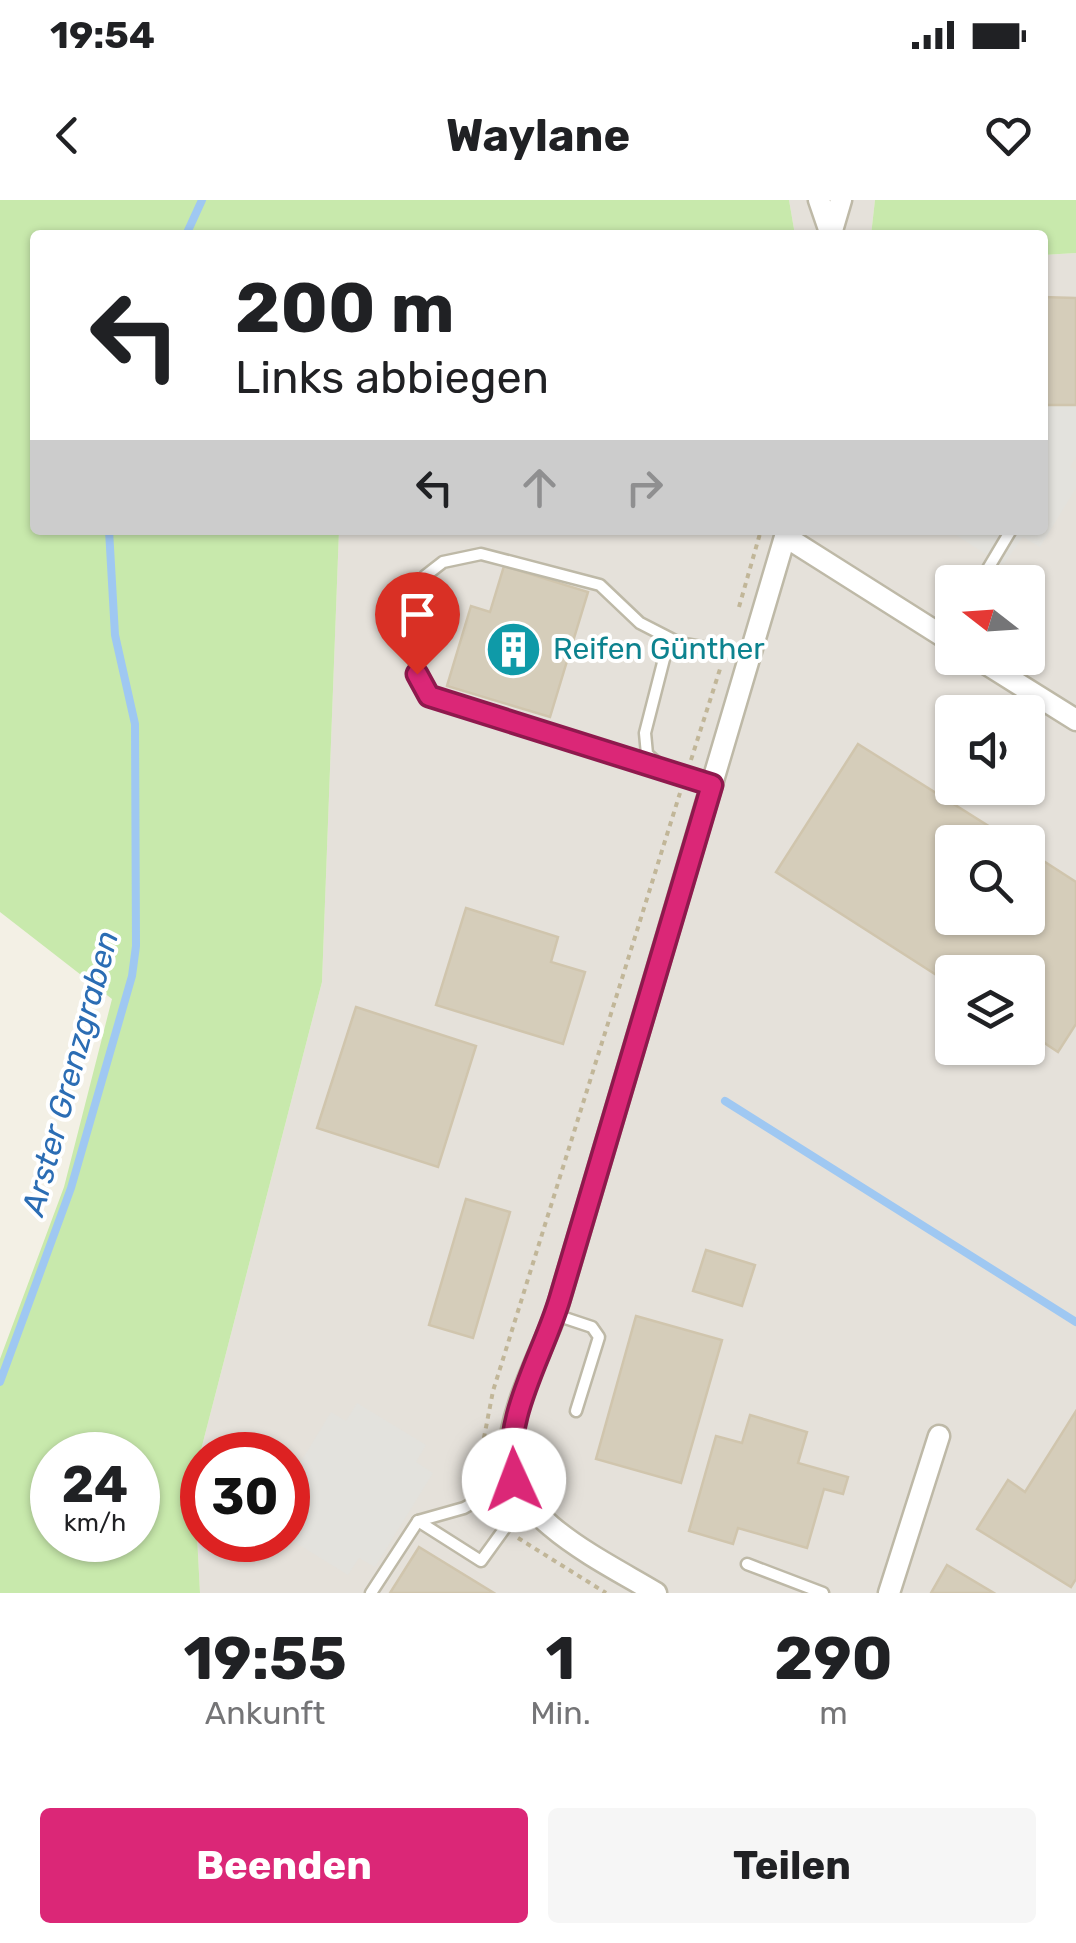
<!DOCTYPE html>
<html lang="de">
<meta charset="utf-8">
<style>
:root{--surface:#fff;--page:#f6f6f6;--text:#202124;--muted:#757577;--accent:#db2777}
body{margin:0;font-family:Rubik,sans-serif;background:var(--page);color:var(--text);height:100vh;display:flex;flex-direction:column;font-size:38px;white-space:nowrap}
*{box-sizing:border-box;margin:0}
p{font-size:32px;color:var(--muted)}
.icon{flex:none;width:55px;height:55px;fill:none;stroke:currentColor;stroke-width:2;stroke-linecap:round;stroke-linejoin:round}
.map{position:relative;height:1393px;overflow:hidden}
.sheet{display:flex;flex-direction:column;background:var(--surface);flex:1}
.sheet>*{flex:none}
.banner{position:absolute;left:30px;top:30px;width:1018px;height:305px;border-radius:10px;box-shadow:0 2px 8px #0004;background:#fff;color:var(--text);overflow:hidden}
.needle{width:65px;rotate:287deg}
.fabs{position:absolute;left:935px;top:365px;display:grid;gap:20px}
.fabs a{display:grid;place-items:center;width:110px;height:110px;border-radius:10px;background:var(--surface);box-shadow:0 2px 8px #0004;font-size:50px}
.speed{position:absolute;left:30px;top:1232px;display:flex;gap:20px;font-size:50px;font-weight:700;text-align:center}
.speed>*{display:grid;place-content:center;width:130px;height:130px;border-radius:50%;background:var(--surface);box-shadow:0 2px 8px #0004;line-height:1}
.speed small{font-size:25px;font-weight:400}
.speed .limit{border:15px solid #d22;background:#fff;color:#111}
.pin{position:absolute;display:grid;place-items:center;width:85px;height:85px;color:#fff;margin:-102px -42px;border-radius:50% 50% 50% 0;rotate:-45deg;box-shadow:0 0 10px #0007}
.pin .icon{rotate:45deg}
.me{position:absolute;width:110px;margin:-55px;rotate:358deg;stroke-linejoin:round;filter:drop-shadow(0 0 8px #0008)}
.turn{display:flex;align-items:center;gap:35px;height:210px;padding:0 40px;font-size:45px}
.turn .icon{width:130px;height:130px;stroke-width:2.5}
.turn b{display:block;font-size:70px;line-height:85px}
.lanes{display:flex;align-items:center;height:95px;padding:0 40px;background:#0003;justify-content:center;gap:50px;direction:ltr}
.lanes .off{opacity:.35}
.eta{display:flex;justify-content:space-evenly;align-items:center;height:170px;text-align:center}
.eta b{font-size:60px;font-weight:700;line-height:70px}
.button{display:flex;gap:20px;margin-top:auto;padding:20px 40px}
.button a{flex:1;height:115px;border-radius:10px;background:var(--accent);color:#fff;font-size:40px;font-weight:700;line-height:115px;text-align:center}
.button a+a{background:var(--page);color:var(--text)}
.status{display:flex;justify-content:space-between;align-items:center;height:70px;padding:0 50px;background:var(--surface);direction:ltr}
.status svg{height:28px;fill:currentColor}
header{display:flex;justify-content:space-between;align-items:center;height:130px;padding:0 40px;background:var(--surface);font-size:45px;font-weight:700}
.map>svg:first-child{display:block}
.industrial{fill:#e5e1da;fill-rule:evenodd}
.green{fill:#c8e9ac;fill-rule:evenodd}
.parking{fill:#e3e2dd}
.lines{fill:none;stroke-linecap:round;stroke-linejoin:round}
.stream{stroke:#9fc8f2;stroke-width:8}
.building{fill:#d5cdba;stroke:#d0c5ad;stroke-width:2.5}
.lane-casing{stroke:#beb9a7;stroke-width:15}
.street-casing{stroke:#beb9a7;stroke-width:25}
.path{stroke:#c1b698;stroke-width:4;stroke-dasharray:5 5;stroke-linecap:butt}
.lane{stroke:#fff;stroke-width:10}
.street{stroke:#fff;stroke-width:20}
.route-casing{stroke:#8e194d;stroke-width:25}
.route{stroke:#db2777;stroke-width:18}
.labels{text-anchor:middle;stroke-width:8;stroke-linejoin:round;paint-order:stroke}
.culture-label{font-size:30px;fill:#0d838f;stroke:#fff;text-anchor:start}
.water-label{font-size:32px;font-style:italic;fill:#2b6db4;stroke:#fff}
</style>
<div class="status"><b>19:54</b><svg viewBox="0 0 49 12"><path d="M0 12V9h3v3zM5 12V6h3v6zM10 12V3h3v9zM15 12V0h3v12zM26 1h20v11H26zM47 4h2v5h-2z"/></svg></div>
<header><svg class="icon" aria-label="back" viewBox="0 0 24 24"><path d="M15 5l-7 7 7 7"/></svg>Waylane<svg class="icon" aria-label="heart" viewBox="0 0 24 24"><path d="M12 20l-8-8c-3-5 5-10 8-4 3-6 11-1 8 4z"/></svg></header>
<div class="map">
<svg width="1076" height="1393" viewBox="0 0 1076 1393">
<rect width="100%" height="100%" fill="#f3f0e5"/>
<g class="industrial">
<path d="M789,0H875L871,35H795Z"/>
<path d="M1076,53V1393H200L194,1277L322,782L339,330H1042L1043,55ZM952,382H1028V458H952ZM952,512H1028V588H952ZM952,642H1028V718H952ZM952,772H1028V848H952ZM202,1255H288V1340H202Z"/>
</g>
<g class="green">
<path d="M0,0H789L795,35H35V330H339L322,782L194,1277L200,1393H0V1159L64,987L112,799L0,712ZM52,1255H138V1340H52Z"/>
<path d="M875,0H1076V53L1043,55L1042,35H871Z"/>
</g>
<g class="parking">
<path d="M1043,205H1076V257L1070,267L1076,271V288L1040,347L1023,337L1003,365L948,330H1042Z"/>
<path d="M357,1203L426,1245L416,1262L433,1273L375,1367L359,1358L348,1375L288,1338V1283L331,1212L346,1221Z"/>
</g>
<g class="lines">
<g class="stream">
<path d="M186,35L202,0"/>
<path d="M725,901L1076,1122"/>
<path d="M0,1182L71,988L132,776L136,746L135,524L115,435L109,330"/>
</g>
</g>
<g class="building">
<path d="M1042,97L1076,98V205H1042Z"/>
<path d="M504,366L588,392L550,517L447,486L471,406L490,412Z"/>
<path d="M858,544L1014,642H952V718H1028V651L1076,682V824L1058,852L1028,832V772H952V785L776,672Z"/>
<path d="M466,708L558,737L551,762L585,772L563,844L436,805Z"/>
<path d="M356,807L476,846L438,967L317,928Z"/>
<path d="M466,999L510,1012L473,1138L429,1125Z"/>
<path d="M706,1050L755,1065L742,1106L693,1091Z"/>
<path d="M636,1116L722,1140L681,1283L596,1259Z"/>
<path d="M1076,1211V1379L1071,1387L977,1329L1008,1280L1025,1292Z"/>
<path d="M750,1215L807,1232L798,1263L848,1277L843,1294L824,1289L807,1348L738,1328L733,1344L689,1331L716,1236L742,1243Z"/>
<path d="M419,1347L494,1393H390Z"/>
<path d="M947,1365L994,1393H931Z"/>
</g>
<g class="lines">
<defs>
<g id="lane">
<path d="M980,382L1011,330"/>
<path d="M663,568L429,496L406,443L419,388L425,376L443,362L481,354L600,385L640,423L679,443"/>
<path d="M711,585L663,568L647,554L645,533L666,451L679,443L750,456"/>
<path d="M556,1115L592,1127L599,1137L576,1211"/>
<path d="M418,1321L481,1361L507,1325L529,1305"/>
<path d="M747,1364L823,1393"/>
<path d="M371,1393L418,1321L464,1308L514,1280"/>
</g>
<g id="street">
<path d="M819,0L831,35"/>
<path d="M831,34L841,0"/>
<path d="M786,337L952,442"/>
<path d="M977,458L1076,520"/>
<path d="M656,1393C609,1364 509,1319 509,1255C510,1209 539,1157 555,1115L787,330"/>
<path d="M889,1393L939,1236"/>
</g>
</defs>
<use href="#lane" class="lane-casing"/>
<use href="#street" class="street-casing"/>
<g class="path">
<path d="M739,407L761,330"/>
<path d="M691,560L720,469"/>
<path d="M484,1278L482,1248L493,1191L680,593"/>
<path d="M518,1338L606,1393"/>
</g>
<use href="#lane" class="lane"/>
<use href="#street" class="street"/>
</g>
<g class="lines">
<defs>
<path id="route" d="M417,474L429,496L712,585C661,756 611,927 560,1098C543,1156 501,1219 514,1280"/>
</defs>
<use href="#route" class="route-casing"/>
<use href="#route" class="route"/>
</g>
<defs>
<symbol id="building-disc" viewBox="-11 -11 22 22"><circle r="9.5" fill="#0f9aa8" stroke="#fff"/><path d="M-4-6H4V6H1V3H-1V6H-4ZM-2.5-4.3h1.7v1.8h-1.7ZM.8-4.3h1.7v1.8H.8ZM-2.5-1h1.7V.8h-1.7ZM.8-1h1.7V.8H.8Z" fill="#fff"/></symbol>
</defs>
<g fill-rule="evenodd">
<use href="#building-disc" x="482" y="418" width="63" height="63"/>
</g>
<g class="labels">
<g class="culture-label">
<text x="553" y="459">Reifen Günther</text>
</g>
<g class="water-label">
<text transform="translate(70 873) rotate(-75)" y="11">Arster Grenzgraben</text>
</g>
</g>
</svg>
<div class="fabs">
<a><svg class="needle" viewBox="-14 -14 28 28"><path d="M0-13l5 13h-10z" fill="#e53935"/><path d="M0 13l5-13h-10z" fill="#757577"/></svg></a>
<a><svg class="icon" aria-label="sound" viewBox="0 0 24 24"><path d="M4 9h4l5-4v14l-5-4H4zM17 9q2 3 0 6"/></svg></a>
<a><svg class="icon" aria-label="search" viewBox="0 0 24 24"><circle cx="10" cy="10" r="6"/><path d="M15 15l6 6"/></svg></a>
<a><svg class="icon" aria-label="layers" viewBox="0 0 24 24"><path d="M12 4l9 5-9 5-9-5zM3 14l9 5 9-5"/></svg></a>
</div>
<div class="speed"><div>24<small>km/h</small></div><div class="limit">30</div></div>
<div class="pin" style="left:417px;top:474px;background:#d93025"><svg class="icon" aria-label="arrive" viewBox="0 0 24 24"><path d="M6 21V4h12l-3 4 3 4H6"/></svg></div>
<svg class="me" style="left:514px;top:1280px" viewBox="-20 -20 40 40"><circle r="19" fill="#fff"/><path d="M0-13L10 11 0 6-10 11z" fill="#db2777"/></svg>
<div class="banner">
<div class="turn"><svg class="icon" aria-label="left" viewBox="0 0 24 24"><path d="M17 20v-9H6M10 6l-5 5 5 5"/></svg><div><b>200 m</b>Links abbiegen</div></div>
<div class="lanes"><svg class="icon" aria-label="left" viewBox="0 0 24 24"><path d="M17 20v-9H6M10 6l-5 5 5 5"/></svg><svg class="icon off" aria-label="ahead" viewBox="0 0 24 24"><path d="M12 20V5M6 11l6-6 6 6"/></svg><svg class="icon off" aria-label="right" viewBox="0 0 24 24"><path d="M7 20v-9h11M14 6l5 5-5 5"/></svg></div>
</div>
</div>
<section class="sheet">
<div class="eta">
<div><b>19:55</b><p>Ankunft</p></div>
<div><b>1</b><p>Min.</p></div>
<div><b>290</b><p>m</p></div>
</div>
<div class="button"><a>Beenden</a><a>Teilen</a></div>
</section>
